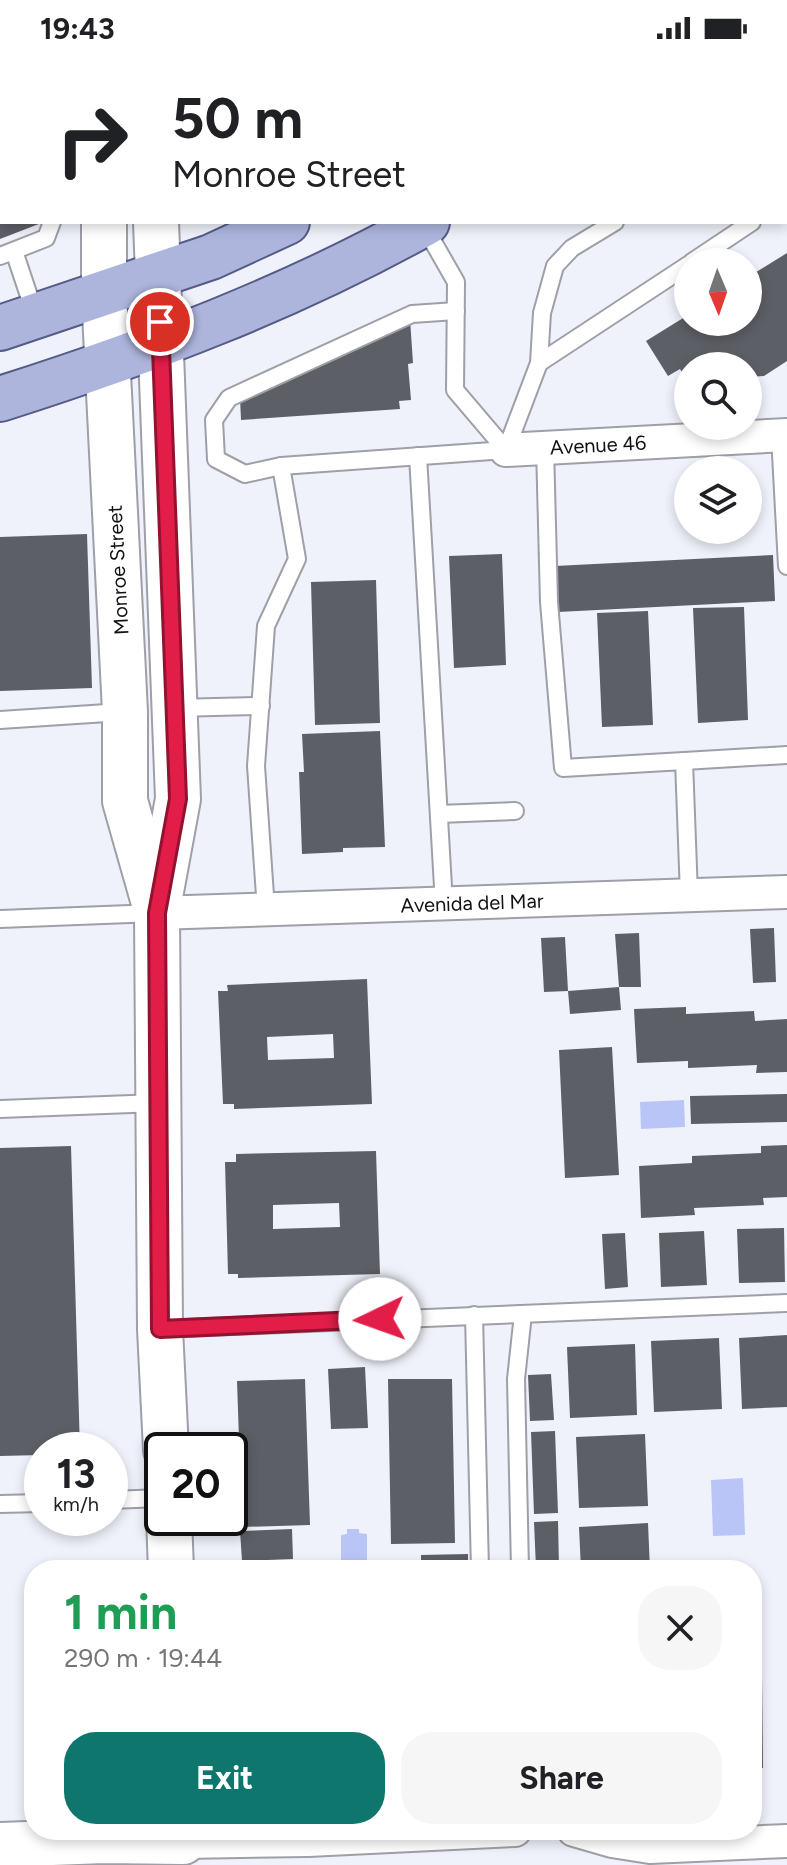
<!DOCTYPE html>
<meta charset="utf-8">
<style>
:root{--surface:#fff;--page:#f6f6f6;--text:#202124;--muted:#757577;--accent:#0f766e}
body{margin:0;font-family:Figtree,sans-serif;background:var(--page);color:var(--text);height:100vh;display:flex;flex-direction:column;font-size:30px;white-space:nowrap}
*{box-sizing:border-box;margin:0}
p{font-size:26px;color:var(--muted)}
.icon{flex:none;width:44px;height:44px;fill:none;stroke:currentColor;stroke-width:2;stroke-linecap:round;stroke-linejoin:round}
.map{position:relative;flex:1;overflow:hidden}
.drawer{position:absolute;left:24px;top:1504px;width:738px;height:280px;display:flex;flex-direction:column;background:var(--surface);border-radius:32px;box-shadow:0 4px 12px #0003}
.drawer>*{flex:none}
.hud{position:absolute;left:0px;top:0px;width:788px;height:168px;box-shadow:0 4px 12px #0003;background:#fff;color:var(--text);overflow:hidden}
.needle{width:52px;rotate:178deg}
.fabs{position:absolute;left:674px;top:192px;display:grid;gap:16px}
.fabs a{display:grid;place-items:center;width:88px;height:88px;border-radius:50%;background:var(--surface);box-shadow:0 4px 12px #0003;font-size:40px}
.speed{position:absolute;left:24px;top:1376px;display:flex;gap:16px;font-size:40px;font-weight:700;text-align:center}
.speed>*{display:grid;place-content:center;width:104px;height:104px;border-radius:50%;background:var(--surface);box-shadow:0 4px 12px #0003;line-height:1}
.speed small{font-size:20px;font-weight:400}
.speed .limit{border:4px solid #111;border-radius:12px;background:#fff;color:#111}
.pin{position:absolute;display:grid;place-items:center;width:68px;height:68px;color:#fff;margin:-34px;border:4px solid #fff;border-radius:50%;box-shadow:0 2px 8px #0007}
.me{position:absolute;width:88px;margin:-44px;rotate:267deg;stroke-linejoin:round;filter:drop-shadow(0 0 6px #0008)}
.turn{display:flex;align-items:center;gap:28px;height:168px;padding:0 40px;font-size:36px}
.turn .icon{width:104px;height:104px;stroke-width:2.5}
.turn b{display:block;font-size:56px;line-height:68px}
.round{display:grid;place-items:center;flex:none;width:84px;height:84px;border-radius:32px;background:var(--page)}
.head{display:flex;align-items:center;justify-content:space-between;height:136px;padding:0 40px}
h1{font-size:48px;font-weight:700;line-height:60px;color:#1e9e55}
.primary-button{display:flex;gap:16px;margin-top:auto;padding:16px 40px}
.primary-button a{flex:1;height:92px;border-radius:32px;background:var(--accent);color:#fff;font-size:32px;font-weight:700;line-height:92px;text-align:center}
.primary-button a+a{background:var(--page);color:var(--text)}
.status{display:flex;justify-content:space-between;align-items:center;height:56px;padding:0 40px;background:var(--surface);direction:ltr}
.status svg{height:22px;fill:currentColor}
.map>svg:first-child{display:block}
.water{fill:#bac5f7}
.building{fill:#5d5f66;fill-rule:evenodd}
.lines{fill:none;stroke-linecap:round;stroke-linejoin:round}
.lane-casing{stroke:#9e9fa7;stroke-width:20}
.street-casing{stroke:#9e9fa7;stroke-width:36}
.secondary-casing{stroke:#9e9fa7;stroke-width:48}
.primary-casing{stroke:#545b88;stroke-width:48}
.lane{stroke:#fff;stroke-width:16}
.street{stroke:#fff;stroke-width:32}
.secondary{stroke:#fff;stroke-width:44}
.primary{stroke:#aeb5dd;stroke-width:44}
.route-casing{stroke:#92132f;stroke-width:20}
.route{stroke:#e11d48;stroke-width:14}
.labels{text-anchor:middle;stroke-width:8;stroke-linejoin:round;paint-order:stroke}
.street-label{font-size:20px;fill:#121215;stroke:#fff}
</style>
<div class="status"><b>19:43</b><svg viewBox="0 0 49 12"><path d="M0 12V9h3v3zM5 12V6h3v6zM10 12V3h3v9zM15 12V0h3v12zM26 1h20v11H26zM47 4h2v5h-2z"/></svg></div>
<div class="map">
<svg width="787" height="1809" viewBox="0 0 787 1809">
<rect width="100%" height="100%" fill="#f0f2fb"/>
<g class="water">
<path d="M684,1044L685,1071L641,1073L640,1046Z"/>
<path d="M743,1422L745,1479L713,1480L711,1424Z"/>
<path d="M347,1473H359V1477L367,1478V1514H341V1479L347,1478Z"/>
</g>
<g class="building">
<path d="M0,166H44L0,183Z"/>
<path d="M787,197V305L764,320L748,321V310H688V326L680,313L668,320L646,285L688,259V266H748V221Z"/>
<path d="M410,263L413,307L408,308L411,344L399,345L400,353L241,364L240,342L266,330L267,334L368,288L366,282Z"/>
<path d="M87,478L92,632L0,635V481Z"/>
<path d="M502,498L506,609L454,612L449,500Z"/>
<path d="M773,499L775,545L558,556L555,510Z"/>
<path d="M376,524L380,667L315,669L311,526Z"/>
<path d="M744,551L748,664L698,667L693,552Z"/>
<path d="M648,555L653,669L602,671L597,557Z"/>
<path d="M380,675L385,791L343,792V796L302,798L299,716H304L302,678Z"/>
<path d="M774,872L776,926L753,927L750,873Z"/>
<path d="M639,877L641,931H619L615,878Z"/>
<path d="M565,881L568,935L619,931L621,954L570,958L568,935L544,936L541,882Z"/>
<path d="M367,923L372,1048L234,1053V1048H223L218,935H228L227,929ZM333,978L334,1002L268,1004L267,981Z"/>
<path d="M686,951V958L754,955L755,965L787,963V1016L756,1017L757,1009L688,1012V1005L637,1007L634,953Z"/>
<path d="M612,991L619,1119L565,1122L559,994Z"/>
<path d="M787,1038V1066L691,1068L690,1040Z"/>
<path d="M787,1089V1141L763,1142L764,1149L694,1152L695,1159L641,1162L639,1110L692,1107V1100L761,1097V1090Z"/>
<path d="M71,1090L80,1394H42V1399L0,1400V1092Z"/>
<path d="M376,1095L380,1218L238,1222V1218H228L225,1106H236V1098ZM339,1147L340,1171L273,1173V1149Z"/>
<path d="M784,1172L785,1226L739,1227L737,1173Z"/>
<path d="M704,1175L707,1229L661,1231L659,1177Z"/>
<path d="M625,1177L628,1231L605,1233L602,1178Z"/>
<path d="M787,1279V1351L742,1353L739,1282Z"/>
<path d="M719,1282L722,1353L654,1356L651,1285Z"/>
<path d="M635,1288L637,1359L570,1362L567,1291Z"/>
<path d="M365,1311L368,1372L331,1373L328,1313Z"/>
<path d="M551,1318L554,1364L530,1365L528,1319Z"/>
<path d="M305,1323L310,1469L242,1471L237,1325Z"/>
<path d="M388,1323H452L455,1487L391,1488Z"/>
<path d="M555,1375L558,1457L534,1458L531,1376Z"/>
<path d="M645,1378L648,1450L579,1452L576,1381Z"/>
<path d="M558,1465L559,1511L536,1512L534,1466Z"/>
<path d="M648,1467L650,1514H581L579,1471Z"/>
<path d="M292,1473L293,1503L242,1505L240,1475Z"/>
<path d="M468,1498V1514H421V1499Z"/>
<path d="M296,1510V1514H262V1511Z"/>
<path d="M752,1621H762L763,1712H752Z"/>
</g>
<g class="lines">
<defs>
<g id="lane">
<path d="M242,0H319"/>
<path d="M339,0L341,2"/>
<path d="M402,0V2"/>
<path d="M591,0L592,2"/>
<path d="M693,0L695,2"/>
<path d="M446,1L447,0"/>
<path d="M786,61L787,60"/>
<path d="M0,67H2"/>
<path d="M0,101L2,100"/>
<path d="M786,143V144"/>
<path d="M424,170L456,226L455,334L506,394"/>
<path d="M14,195L35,258"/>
<path d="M0,200L46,182L52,166"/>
<path d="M692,206L752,166"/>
<path d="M539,307L688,209"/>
<path d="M780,379L787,510"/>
<path d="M545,391L549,546L563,712L684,705L689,839"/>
<path d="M506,394L539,307L542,257L555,210L572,192L615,166"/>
<path d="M418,400L444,848"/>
<path d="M281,410L245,418L216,403L214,364L229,342L412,258L456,255"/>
<path d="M174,652L261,650"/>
<path d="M0,664L122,656"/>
<path d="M684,705L787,699"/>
<path d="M439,758L515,755"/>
<path d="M266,854L256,710L266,570L297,503L281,410L506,394"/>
<path d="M0,863L156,857"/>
<path d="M0,1053L158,1047"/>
<path d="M474,1259L480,1514"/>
<path d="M161,1273L787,1247"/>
<path d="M110,1444L162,1442"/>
<path d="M0,1448L42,1447"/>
<path d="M520,1514L516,1323L523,1258"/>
</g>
<g id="street">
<path d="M506,394L787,379"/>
<path d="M157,857L787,836"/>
<path d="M574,1774L612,1785L650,1791L787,1785"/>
<path d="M183,1786L308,1784L515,1774"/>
</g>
<g id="secondary">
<path d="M102,0V2"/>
<path d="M151,0V2"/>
<path d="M104,166V237L125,656V745L154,847"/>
<path d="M156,166L178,743L157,857L160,1273L166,1394"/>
<path d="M169,1462L171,1514"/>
<path d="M0,1789L104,1785L183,1786"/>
</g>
<g id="primary">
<path d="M639,2L642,0"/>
<path d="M0,272L211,201L287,166"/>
<path d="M0,343C148,296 291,242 427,166"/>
</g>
</defs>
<use href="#lane" class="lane-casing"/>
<use href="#street" class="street-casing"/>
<use href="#secondary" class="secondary-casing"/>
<use href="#primary" class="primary-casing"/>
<use href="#lane" class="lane"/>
<use href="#street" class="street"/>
<use href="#secondary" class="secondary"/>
<use href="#primary" class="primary"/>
</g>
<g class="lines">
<defs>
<path id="route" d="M160,266L178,743L157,857L160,1273L380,1263"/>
</defs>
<use href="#route" class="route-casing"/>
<use href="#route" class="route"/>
</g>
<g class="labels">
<g class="street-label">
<text transform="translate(598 389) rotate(-3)" y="7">Avenue 46</text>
<text transform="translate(118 514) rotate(-93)" y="7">Monroe Street</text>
<text transform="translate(472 847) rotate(-2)" y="7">Avenida del Mar</text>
</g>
</g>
</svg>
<div class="fabs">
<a><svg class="needle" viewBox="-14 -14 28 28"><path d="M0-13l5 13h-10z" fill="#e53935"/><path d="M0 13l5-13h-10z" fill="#757577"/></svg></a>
<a><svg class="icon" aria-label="search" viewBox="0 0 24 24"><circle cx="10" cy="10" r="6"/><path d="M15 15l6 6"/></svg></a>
<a><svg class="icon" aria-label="layers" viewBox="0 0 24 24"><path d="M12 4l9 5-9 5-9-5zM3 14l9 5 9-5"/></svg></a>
</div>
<div class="speed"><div>13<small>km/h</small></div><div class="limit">20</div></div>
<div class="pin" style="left:160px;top:266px;background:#d93025"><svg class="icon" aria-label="arrive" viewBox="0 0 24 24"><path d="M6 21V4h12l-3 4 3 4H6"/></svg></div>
<svg class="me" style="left:380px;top:1263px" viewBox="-20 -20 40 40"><circle r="19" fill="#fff"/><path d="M0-13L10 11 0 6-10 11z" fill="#e11d48"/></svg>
<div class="hud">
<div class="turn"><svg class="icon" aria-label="right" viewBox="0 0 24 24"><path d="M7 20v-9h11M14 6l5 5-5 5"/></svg><div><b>50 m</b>Monroe Street</div></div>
</div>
<section class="drawer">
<div class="head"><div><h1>1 min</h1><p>290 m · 19:44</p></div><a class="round"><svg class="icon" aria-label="close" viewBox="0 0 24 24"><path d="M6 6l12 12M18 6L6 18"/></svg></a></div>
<div class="primary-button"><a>Exit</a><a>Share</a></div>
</section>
</div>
